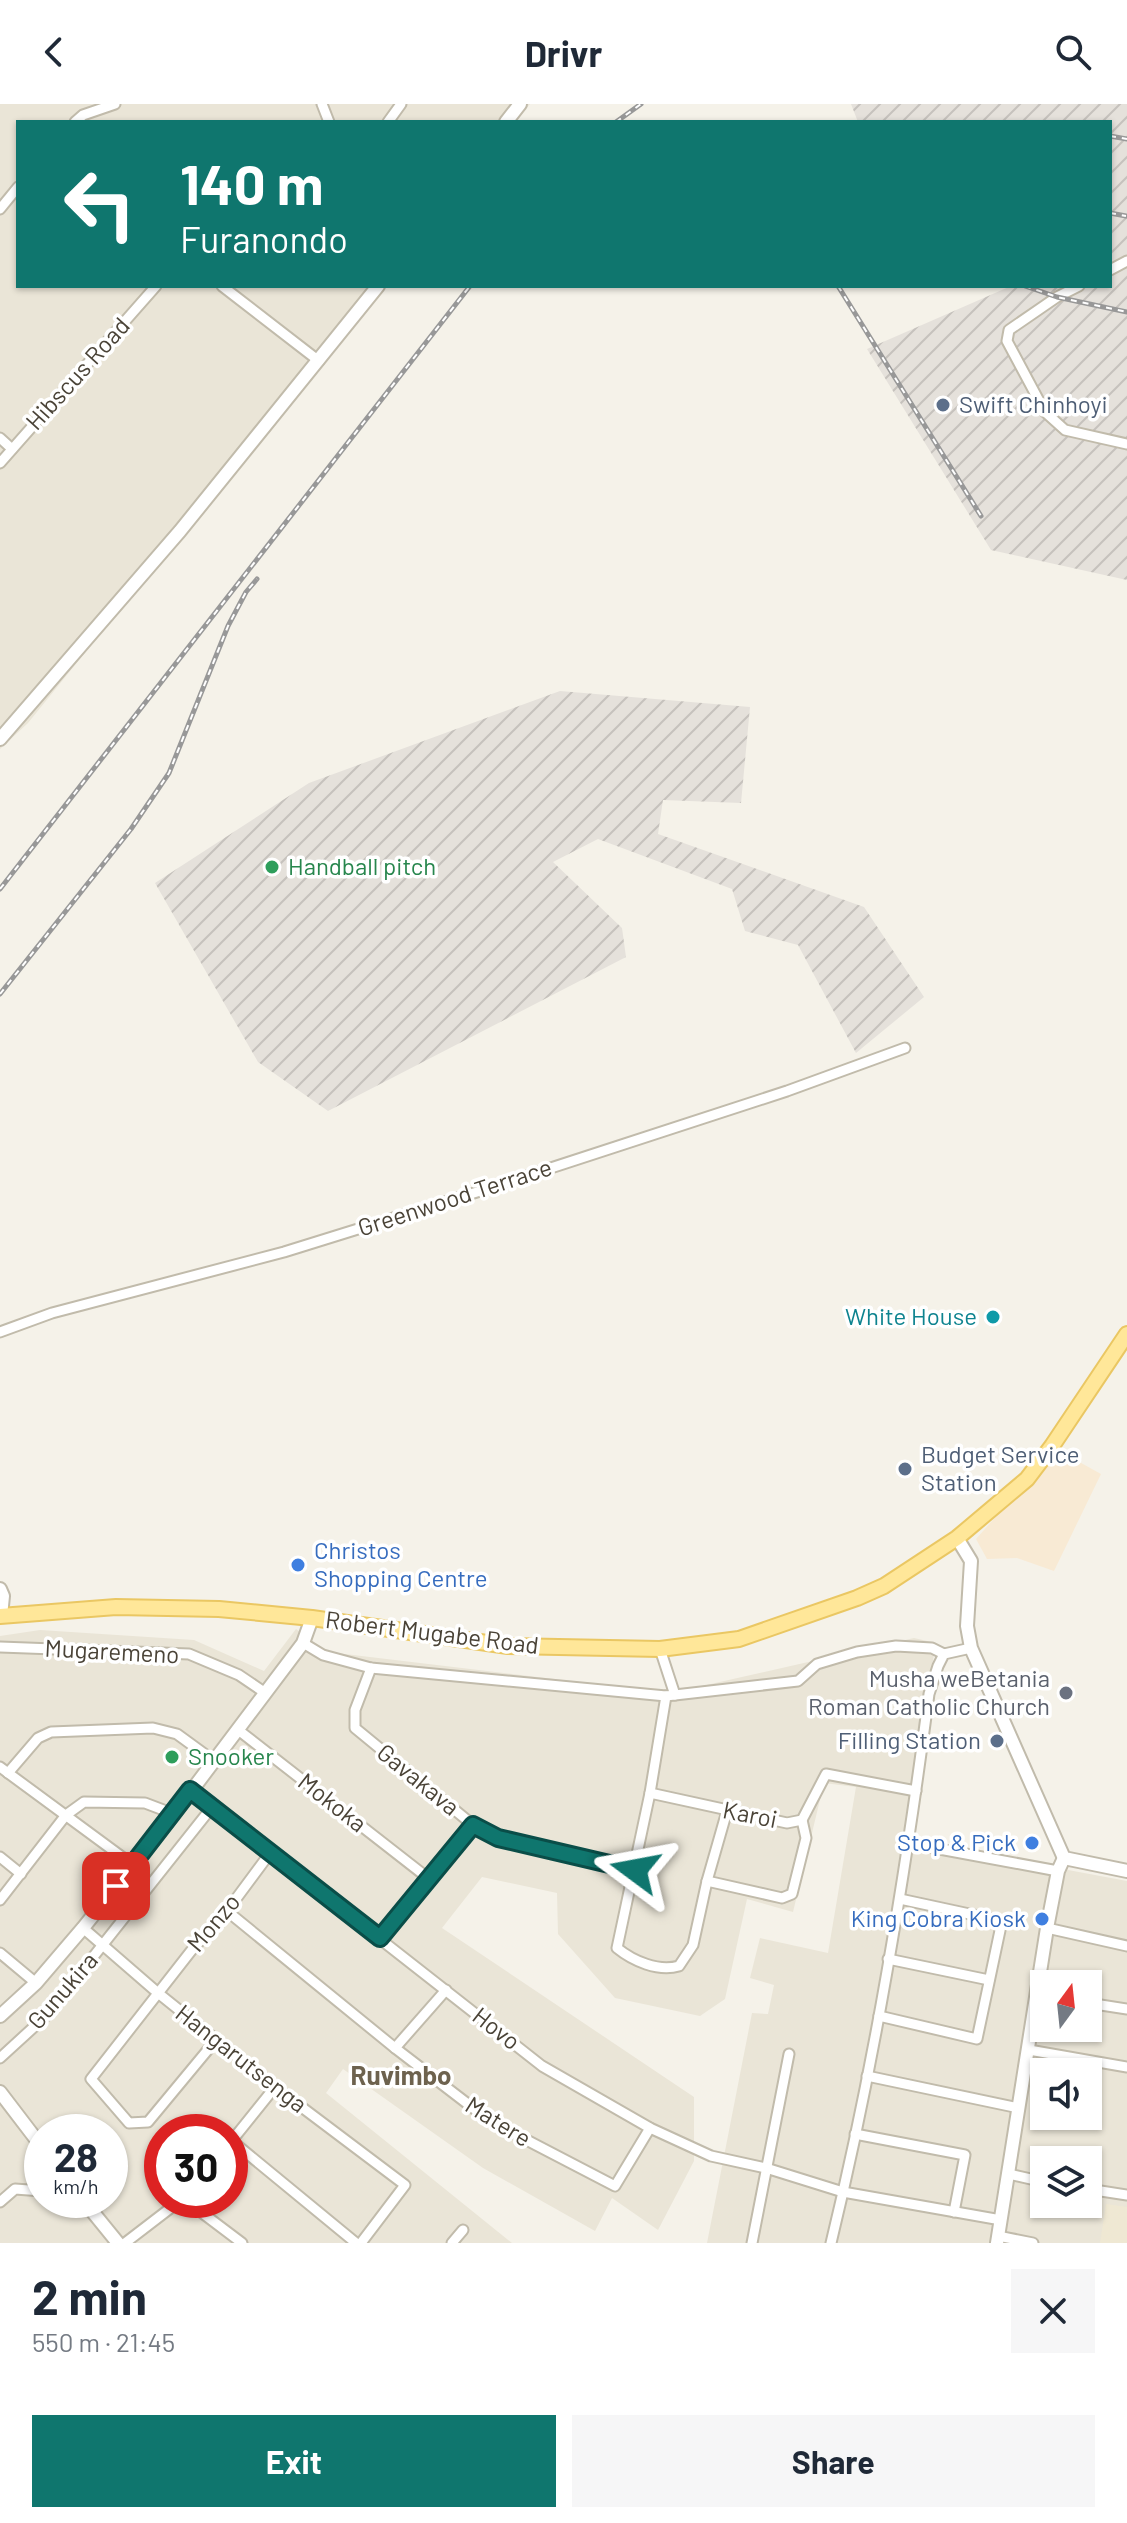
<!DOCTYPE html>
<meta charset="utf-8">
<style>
:root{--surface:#fff;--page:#f6f6f7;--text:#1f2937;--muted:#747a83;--accent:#0f766e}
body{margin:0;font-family:Barlow,sans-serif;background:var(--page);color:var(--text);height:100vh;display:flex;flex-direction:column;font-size:30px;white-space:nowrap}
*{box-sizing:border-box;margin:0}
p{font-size:26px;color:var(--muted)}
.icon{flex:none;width:44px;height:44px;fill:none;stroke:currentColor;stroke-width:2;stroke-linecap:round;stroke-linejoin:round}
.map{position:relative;height:2139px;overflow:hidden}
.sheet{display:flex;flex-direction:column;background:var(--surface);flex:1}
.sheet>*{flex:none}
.guide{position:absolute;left:16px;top:16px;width:1096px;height:168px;border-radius:0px;box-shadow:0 2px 6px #0004;background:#0f766e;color:#fff;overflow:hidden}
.needle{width:52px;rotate:15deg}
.controls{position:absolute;left:1030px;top:1866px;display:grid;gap:16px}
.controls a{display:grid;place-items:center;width:72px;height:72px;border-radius:0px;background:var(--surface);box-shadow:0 2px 6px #0004;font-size:40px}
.speed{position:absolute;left:24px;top:2010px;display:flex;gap:16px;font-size:40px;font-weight:700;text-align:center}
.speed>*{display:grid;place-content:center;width:104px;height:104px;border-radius:50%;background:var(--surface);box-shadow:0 2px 6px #0004;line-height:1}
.speed small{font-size:20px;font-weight:400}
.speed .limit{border:12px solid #d22;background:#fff;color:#111}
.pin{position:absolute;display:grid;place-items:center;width:68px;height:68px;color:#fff;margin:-34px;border-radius:16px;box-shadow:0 4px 12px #0006}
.me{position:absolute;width:88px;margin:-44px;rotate:283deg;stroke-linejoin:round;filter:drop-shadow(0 0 6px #0008)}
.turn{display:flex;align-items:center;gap:28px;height:168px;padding:0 32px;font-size:36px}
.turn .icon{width:104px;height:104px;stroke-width:2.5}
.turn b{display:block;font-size:56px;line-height:68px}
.round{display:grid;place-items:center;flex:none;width:84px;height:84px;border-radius:0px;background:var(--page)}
.headline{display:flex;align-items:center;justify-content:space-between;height:136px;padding:0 32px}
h1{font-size:48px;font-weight:700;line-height:60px}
.primary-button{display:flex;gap:16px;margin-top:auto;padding:16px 32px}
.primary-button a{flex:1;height:92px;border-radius:0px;background:var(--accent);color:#fff;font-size:32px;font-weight:700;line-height:92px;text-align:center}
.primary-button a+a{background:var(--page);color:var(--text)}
header{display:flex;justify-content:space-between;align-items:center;height:104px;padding:0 32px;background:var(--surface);font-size:36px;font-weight:700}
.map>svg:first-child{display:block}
.residential{fill:#eae5d7;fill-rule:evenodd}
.commercial{fill:#f8ead4}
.industrial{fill:url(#industrial-furrows)}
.education{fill:#efe8d3}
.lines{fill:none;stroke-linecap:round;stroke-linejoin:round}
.minor-casing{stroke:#c1bbab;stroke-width:13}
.tertiary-casing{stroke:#c1bbab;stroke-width:16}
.primary-casing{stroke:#eac763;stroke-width:18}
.minor{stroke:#fff;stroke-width:9}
.tertiary{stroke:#fff;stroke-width:12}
.primary{stroke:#ffe799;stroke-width:14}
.rail-casing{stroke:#989898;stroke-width:5}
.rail{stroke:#fff;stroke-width:2;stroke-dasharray:6;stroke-linecap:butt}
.route-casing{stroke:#0a4d48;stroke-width:20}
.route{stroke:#0f766e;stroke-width:14}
.service-dot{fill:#5c6f8a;stroke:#fff;stroke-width:3}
.leisure-dot{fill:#2e9e5b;stroke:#fff;stroke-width:3}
.culture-dot{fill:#0f9aa8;stroke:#fff;stroke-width:3}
.shop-dot{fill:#3f7fe0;stroke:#fff;stroke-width:3}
.worship-dot{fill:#6b7280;stroke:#fff;stroke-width:3}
.labels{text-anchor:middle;stroke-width:7;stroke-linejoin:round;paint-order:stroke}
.street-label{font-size:24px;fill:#4a4337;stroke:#fff}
.service-label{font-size:24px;fill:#4e5e75;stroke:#fff;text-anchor:start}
.leisure-label{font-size:24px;fill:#27864d;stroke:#fff;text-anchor:start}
.culture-label{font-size:24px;fill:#0d838f;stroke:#fff;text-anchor:end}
.shop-label{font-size:24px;fill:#366cbe;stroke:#fff;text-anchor:end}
.worship-label{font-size:24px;fill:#5b616d;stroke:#fff;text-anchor:end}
.neighbourhood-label{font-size:26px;font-weight:bold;fill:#6d624e;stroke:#fff}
</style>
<header><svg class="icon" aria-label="back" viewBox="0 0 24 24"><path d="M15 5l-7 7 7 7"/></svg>Drivr<svg class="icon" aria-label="search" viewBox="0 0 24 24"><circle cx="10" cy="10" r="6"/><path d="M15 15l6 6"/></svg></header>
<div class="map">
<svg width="1127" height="2139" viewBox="0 0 1127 2139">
<defs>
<pattern id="industrial-furrows" width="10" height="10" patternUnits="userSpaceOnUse" patternTransform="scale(2)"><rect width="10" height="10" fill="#e5e1db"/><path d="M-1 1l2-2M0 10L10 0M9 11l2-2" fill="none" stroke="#c6c2bd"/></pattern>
</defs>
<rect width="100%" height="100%" fill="#f5f2e9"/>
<g class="residential">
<path d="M0,0H530L515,18H18V182H382L28,619L0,645Z"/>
<path d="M296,1525L328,1548L671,1589L914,1534L936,1539L902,1735L1127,1777V2139H707L752,1909L768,1910L774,1881L750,1874L760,1834L828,1849L856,1683L824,1679L793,1808L747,1795L725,1895L700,1912L615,1894L558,1830L557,1789L482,1773L442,1824L694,1993V2057L658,2126L612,2094L595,2127L483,2064L343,1965L326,1989L512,2139H0V1532L40,1526L194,1536L264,1567ZM1044,1880H1088V1924H1044ZM1044,1968H1088V2012H1044ZM42,2028H110V2096H42ZM162,2028H230V2096H162ZM1044,2056H1088V2100H1044Z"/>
</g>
<path class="commercial" d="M1056,1345L1101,1370L1054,1467L1017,1454L987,1455L976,1435Z"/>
<g class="industrial">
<path d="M851,0H1127V476L991,446L867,245L1011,182H1110V18H858Z"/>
<path d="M560,587L750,603L741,699L663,696L658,730L864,803L924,893L856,949L798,841L745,827L732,785L598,735L553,758L622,824L626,853L328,1007L258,958L155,779L309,679Z"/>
</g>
<path class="education" d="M1106,2100L1127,2103V2139H1100Z"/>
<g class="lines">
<defs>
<g id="minor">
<path d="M322,0L329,18"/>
<path d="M75,18L83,11L115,0"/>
<path d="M388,18L401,0"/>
<path d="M0,105L18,83"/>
<path d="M1110,166L1127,157"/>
<path d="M222,182L319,257"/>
<path d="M1079,182L1057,193L1009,226L1007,237L1045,308L1065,326L1127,340"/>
<path d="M0,334L12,345"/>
<path d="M0,359L156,182"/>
<path d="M0,1228L52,1209L284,1148L477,1088L787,987L905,944"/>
<path d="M303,1539L323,1551L371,1564L666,1592L798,1577L817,1560L857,1548L896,1542L932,1544L944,1550"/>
<path d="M0,1543L189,1550L239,1571L264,1588"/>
<path d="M660,1545L675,1591"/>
<path d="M371,1564L355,1606V1624L473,1721L498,1734L635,1766"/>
<path d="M666,1592L650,1689L617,1844C633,1857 658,1868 679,1862L693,1841L707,1777L727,1707"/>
<path d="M237,1625L428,1774"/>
<path d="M0,1663L133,1761"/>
<path d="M8,1669L38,1634L51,1628L153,1624L177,1630L214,1657"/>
<path d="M190,1686L542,1962L650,2024L711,2052L766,2064L843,2088L1001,2116"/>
<path d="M650,1689L787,1719L802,1716L826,1670L916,1687"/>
<path d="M907,1739L1058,1767"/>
<path d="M0,1753L21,1770"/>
<path d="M707,1777L782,1794L792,1790L806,1734L802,1716"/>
<path d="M0,1796L66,1711L84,1698L145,1699L174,1710"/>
<path d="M227,1807L395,1944L490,2017L615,2082L650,2024"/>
<path d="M83,1824L158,1889L275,1983L405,2081L361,2139"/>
<path d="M1047,1824L1127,1842"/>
<path d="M380,1834L473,1721"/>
<path d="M0,1849L36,1879"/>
<path d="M888,1855L989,1876"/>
<path d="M1088,1899L1127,1905"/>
<path d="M879,1912L977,1935L1002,1817L900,1795"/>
<path d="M216,1936L148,2018L129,2019L91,1975L191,1847L227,1807L270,1749"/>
<path d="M395,1944L446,1886"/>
<path d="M1029,1946L1127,1963"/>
<path d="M0,1954L47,1911L212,1703"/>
<path d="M867,1972L1019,2004"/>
<path d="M855,2030L965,2051L954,2108"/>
<path d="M232,2037L356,2139"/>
<path d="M230,2039L275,1983"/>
<path d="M1009,2070L1044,2078"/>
<path d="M1088,2085L1127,2091"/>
<path d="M185,2096L242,2139"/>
<path d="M0,2098L15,2085L42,2087"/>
<path d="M998,2132L1033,2139"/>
<path d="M125,2139L181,2096"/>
<path d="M452,2139L463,2126"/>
<path d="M752,2139L789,1950"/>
<path d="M831,2139C875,1958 905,1774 929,1590L938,1562L944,1550L971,1544"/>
</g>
<g id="tertiary">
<path d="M506,18L520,0"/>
<path d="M0,635L180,427L378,182"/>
<path d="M957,1434L971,1457L967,1522L971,1544L1064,1754L1127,1767"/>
<path d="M0,1485L3,1492L1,1512"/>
<path d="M0,1912L36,1879L83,1824L174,1710L303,1539L312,1514"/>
<path d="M0,1988L42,2043"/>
<path d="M83,2096L118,2139"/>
<path d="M997,2139L1047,1824L1058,1767L1064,1754"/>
</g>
<path id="primary" d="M0,1512L116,1503L219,1505L312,1514L508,1542L660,1545L739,1535L857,1494L884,1482L957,1434L1027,1375L1052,1342L1127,1230"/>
</defs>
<use href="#minor" class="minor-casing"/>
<use href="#tertiary" class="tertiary-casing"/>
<use href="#primary" class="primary-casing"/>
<use href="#minor" class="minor"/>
<use href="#tertiary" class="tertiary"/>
<use href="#primary" class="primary"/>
<defs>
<g id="rail">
<path d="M616,18L641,0"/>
<path d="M1110,32L1127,35"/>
<path d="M1110,109L1126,112"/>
<path d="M838,182L981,412"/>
<path d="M1025,182L1057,193L1127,208"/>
<path d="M0,785L470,182"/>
<path d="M0,890L131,725L169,669L228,522L246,488L257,475"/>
</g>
</defs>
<use href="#rail" class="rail-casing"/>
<use href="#rail" class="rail"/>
</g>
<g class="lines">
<defs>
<path id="route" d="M116,1782L190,1686L380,1834L473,1721L498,1734L635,1766"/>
</defs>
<use href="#route" class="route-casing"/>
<use href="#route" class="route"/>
</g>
<g class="service-dot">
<circle cx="943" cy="301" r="8"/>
<circle cx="905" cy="1365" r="8"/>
<circle cx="997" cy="1637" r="8"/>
</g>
<g class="leisure-dot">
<circle cx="272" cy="763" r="8"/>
<circle cx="172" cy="1653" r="8"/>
</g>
<circle class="culture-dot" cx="993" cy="1213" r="8"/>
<g class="shop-dot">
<circle cx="298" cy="1461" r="8"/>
<circle cx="1032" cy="1739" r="8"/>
<circle cx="1042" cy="1815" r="8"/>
</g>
<circle class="worship-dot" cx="1066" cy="1589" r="8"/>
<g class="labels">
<g class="street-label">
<text transform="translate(78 270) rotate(-48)" y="8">Hibscus Road</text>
<text transform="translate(455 1094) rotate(-18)" y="8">Greenwood Terrace</text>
<text transform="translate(432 1529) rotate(7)" y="8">Robert Mugabe Road</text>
<text transform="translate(112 1548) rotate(3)" y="8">Mugaremeno</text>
<text transform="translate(418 1676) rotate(39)" y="8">Gavakava</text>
<text transform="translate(332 1699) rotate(38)" y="8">Mokoka</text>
<text transform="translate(750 1711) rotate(11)" y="8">Karoi</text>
<text transform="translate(214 1819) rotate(-50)" y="8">Monzo</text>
<text transform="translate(63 1887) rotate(-49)" y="8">Gunukira</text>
<text transform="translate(496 1925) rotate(38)" y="8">Hovo</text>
<text transform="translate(241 1955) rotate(38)" y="8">Hangarutsenga</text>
<text transform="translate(498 2018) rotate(32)" y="8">Matere</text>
</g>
<g class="service-label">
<text x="959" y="309">Swift Chinhoyi</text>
<text x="921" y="1359">Budget Service<tspan x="921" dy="28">Station</tspan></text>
<text x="981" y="1645" text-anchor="end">Filling Station</text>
</g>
<g class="leisure-label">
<text x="288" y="771">Handball pitch</text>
<text x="188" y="1661">Snooker</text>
</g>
<g class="culture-label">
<text x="977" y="1221">White House</text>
</g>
<g class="shop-label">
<text x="314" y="1455" text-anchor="start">Christos<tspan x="314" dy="28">Shopping Centre</tspan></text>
<text x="1016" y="1747">Stop &amp; Pick</text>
<text x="1026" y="1823">King Cobra Kiosk</text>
</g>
<g class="worship-label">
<text x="1050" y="1583">Musha weBetania<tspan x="1050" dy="28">Roman Catholic Church</tspan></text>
</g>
<g class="neighbourhood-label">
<text x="401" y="1981">Ruvimbo</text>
</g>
</g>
</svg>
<div class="controls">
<a><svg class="needle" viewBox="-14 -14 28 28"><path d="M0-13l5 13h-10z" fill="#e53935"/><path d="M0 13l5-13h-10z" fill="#747a83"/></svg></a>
<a><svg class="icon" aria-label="sound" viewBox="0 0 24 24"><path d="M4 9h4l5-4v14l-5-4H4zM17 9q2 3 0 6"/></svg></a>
<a><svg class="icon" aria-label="layers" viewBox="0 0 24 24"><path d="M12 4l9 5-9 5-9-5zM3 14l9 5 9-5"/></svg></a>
</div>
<div class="speed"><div>28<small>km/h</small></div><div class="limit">30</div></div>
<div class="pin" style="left:116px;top:1782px;background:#d93025"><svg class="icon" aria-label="arrive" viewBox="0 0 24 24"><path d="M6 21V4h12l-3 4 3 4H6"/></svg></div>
<svg class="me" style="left:635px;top:1766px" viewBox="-20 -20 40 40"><path d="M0-17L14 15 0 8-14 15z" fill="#0f766e" stroke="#fff" stroke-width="4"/></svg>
<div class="guide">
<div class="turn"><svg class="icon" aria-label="left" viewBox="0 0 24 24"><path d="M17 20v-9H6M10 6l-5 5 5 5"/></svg><div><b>140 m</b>Furanondo</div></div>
</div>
</div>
<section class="sheet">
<div class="headline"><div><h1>2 min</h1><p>550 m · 21:45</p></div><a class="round"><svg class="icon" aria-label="close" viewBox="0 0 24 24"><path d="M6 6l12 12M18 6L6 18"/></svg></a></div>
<div class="primary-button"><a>Exit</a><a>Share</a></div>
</section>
